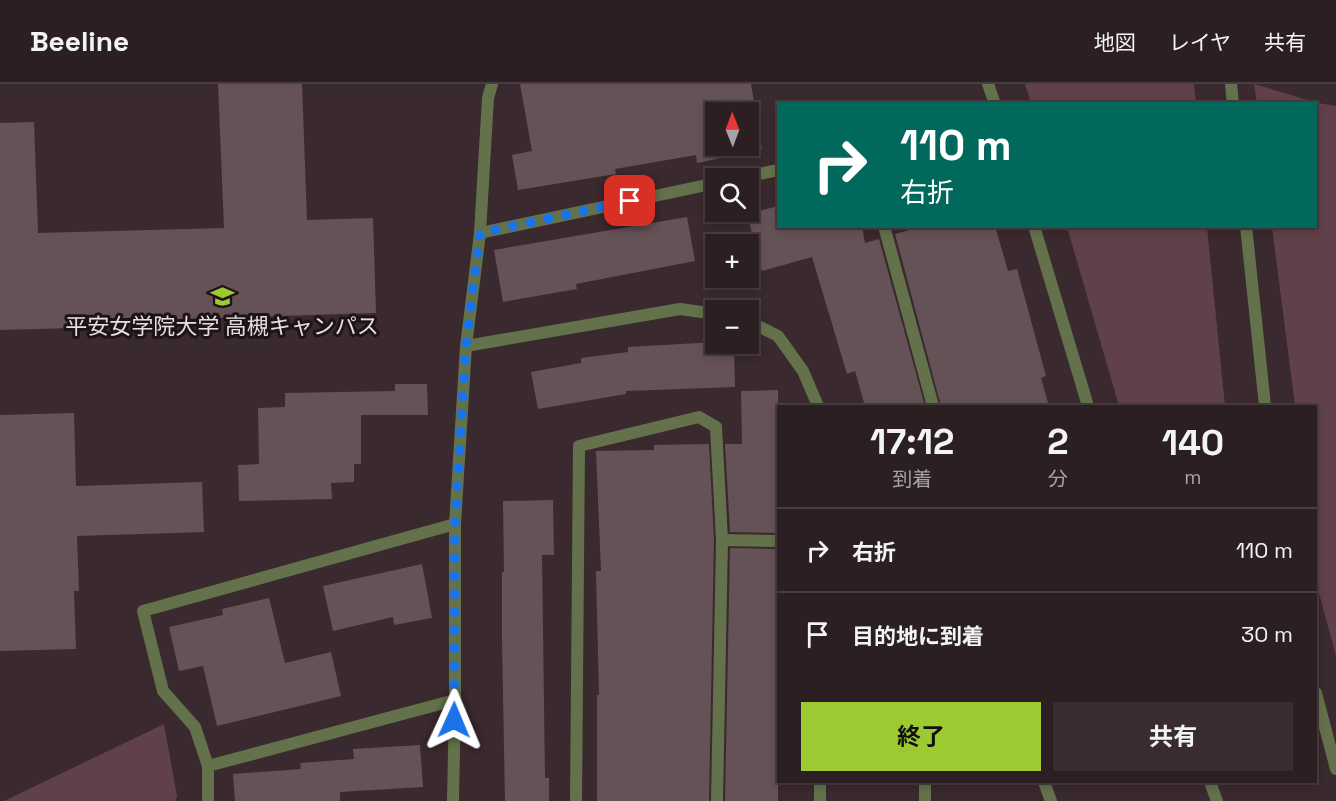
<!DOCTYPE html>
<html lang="ja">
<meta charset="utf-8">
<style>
:root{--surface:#2c1f22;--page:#382c2f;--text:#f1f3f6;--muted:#a6a2a5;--line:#483d40;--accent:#9dca30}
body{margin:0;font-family:"Space Grotesk","Noto Sans JP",sans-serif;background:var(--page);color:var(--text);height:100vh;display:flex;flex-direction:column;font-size:22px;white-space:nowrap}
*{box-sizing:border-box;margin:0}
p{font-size:20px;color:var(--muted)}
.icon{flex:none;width:33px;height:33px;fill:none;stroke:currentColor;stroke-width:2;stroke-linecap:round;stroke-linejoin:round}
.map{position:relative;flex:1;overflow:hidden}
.side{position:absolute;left:777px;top:321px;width:540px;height:378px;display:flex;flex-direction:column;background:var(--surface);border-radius:0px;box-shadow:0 3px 9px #0003,0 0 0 2px var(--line)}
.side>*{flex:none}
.guide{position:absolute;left:777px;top:18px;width:540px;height:126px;border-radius:0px;box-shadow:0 3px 9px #0003,0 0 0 2px var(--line);background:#00695c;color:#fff;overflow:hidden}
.needle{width:39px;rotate:359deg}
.buttons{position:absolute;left:705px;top:18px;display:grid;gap:12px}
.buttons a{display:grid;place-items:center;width:54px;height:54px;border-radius:0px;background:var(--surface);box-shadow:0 3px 9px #0003,0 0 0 2px var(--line);font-size:30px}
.pin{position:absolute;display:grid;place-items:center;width:51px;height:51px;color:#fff;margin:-26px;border-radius:12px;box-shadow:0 3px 9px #0006}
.me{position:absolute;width:66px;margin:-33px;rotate:1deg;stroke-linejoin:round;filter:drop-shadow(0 0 4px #0008)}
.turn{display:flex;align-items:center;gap:21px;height:126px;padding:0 24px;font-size:27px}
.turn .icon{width:78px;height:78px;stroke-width:2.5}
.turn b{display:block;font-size:42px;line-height:51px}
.eta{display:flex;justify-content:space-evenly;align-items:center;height:102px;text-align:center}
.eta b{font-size:36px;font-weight:700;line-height:42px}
.primary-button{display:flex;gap:12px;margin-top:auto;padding:12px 24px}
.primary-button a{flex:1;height:69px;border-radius:0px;background:var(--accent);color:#111;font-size:24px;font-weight:700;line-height:69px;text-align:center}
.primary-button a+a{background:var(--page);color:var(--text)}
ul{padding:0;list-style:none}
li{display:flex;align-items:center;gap:18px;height:84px;padding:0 24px;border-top:2px solid var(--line)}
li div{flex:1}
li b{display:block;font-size:22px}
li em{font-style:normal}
header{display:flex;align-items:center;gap:36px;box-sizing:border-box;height:84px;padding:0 30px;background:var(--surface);border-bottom:2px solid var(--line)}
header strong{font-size:28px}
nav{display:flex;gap:33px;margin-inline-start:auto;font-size:21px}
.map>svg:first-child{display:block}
.green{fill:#60404a}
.building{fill:#655257;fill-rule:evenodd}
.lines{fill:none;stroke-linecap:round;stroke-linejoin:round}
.minor{stroke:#63724a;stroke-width:12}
.tertiary{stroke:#63724a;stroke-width:12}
.route{stroke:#1a73e8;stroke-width:10;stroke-dasharray:0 18}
.labels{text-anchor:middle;stroke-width:6;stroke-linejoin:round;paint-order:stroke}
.poi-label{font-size:22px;fill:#e9dde0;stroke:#1c1417}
</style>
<header>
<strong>Beeline</strong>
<nav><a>地図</a><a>レイヤ</a><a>共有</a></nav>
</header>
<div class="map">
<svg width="1336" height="717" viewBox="0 0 1336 717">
<rect width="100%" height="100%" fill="#3a292e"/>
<g class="green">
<path d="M1025,0H1194L1196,19H1031Z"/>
<path d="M1254,0L1318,19L1336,22V572L1316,498V322H1295L1272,143L1316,142V20L1257,19Z"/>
<path d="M1067,143H1207L1225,322H1119Z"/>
<path d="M164,640L177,712L175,717H4Z"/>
</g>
<g class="building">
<path d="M218,0H302L307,136L373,134L376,229L179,235V241L0,246V39L34,38L38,149L224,144Z"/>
<path d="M520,0H751L762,65L731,70V72L697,79L696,71L615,85L616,90L518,106L512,71L532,67ZM716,28H748V62H716Z"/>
<path d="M778,122V142H862L865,159L879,155L925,322H865L855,287L847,290L812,173L762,187L747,130Z"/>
<path d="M687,133L695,177L576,200L577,205L503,218L494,166Z"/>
<path d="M923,142H995L1008,187L1017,185L1046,292L1041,294L1049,322H941L895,150Z"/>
<path d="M716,258L734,260L735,303L626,307V310L538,325L531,288L581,279V274L628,268V263Z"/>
<path d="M395,300H427L428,331H361V380H354V398L331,399L332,415L239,417L238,381L259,380L258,324L285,323V309L395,307Z"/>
<path d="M778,306V449L730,448L725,360H742L741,307Z"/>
<path d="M74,329L76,402L202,398L204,448L77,452L79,507H74L76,565L0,567V331Z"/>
<path d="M709,360L714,456L709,717H597V611H599L596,487H601L596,367L654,366V361Z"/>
<path d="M553,416L554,471H542L545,694H549V717H505L502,556V488H504L503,417Z"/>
<path d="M730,464L778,465V717H725Z"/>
<path d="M422,480L432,534L394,541L393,533L333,547L323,502Z"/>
<path d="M269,514L285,579L331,568L341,612L217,642L203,582L179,587L169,543L223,531L222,525Z"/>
<path d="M420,661L423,703L340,708V717H235L233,690L301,685L300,679L354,675L353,665Z"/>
</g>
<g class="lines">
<g class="minor">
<path d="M988,0L995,20"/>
<path d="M739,94L778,86"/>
<path d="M884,142L933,322"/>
<path d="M1034,142L1088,322"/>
<path d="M480,149L716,99"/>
<path d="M722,456L778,457"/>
<path d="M208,682L195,643L163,607L143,527L455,440"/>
<path d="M1044,698L1051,717"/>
<path d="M1210,698L1217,717"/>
<path d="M208,717V682L455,616V440L466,262L480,149L488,14L492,0"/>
<path d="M576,717L579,362L699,333L716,343L722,456L717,717"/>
<path d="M925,717V698"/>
</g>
<g class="tertiary">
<path d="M1231,0L1233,20"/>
<path d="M1246,142L1265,322"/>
<path d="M748,237L778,252L803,287L818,322"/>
<path d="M466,262L680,225L716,230"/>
<path d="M1316,609L1336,685"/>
<path d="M453,717L455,616"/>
<path d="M820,717V698"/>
</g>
</g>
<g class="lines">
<path class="route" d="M454,636L455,440L466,262L480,149L630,117"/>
</g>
<defs>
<symbol id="university-bare" viewBox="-9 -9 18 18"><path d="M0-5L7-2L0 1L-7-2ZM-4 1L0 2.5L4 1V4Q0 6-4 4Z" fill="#9dca30" stroke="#1c1417" stroke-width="2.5" paint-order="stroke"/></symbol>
</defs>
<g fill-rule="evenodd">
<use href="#university-bare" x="206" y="196" width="33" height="33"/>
</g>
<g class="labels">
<g class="poi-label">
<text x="222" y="250">平安女学院大学 高槻キャンパス</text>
</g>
</g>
</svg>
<div class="buttons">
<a><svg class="needle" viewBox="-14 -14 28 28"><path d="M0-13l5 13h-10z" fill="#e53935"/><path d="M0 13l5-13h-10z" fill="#a6a2a5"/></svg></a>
<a><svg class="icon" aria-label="search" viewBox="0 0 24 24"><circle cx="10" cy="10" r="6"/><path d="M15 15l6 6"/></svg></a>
<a>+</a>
<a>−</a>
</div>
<div class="pin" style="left:630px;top:117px;background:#d93025"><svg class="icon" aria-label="arrive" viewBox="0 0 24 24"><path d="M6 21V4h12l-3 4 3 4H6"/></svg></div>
<svg class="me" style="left:454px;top:636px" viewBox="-20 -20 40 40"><path d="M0-17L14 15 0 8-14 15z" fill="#1a73e8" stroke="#fff" stroke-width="4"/></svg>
<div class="guide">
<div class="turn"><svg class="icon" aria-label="right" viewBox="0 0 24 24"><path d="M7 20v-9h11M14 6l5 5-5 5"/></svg><div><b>110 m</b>右折</div></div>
</div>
<section class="side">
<div class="eta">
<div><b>17:12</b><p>到着</p></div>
<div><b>2</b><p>分</p></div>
<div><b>140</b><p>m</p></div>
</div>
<ul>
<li><svg class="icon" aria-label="right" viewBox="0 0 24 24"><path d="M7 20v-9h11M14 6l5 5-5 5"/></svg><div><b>右折</b></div><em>110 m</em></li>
<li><svg class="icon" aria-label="arrive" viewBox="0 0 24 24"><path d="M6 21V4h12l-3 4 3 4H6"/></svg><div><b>目的地に到着</b></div><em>30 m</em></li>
</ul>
<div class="primary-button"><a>終了</a><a>共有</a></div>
</section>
</div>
